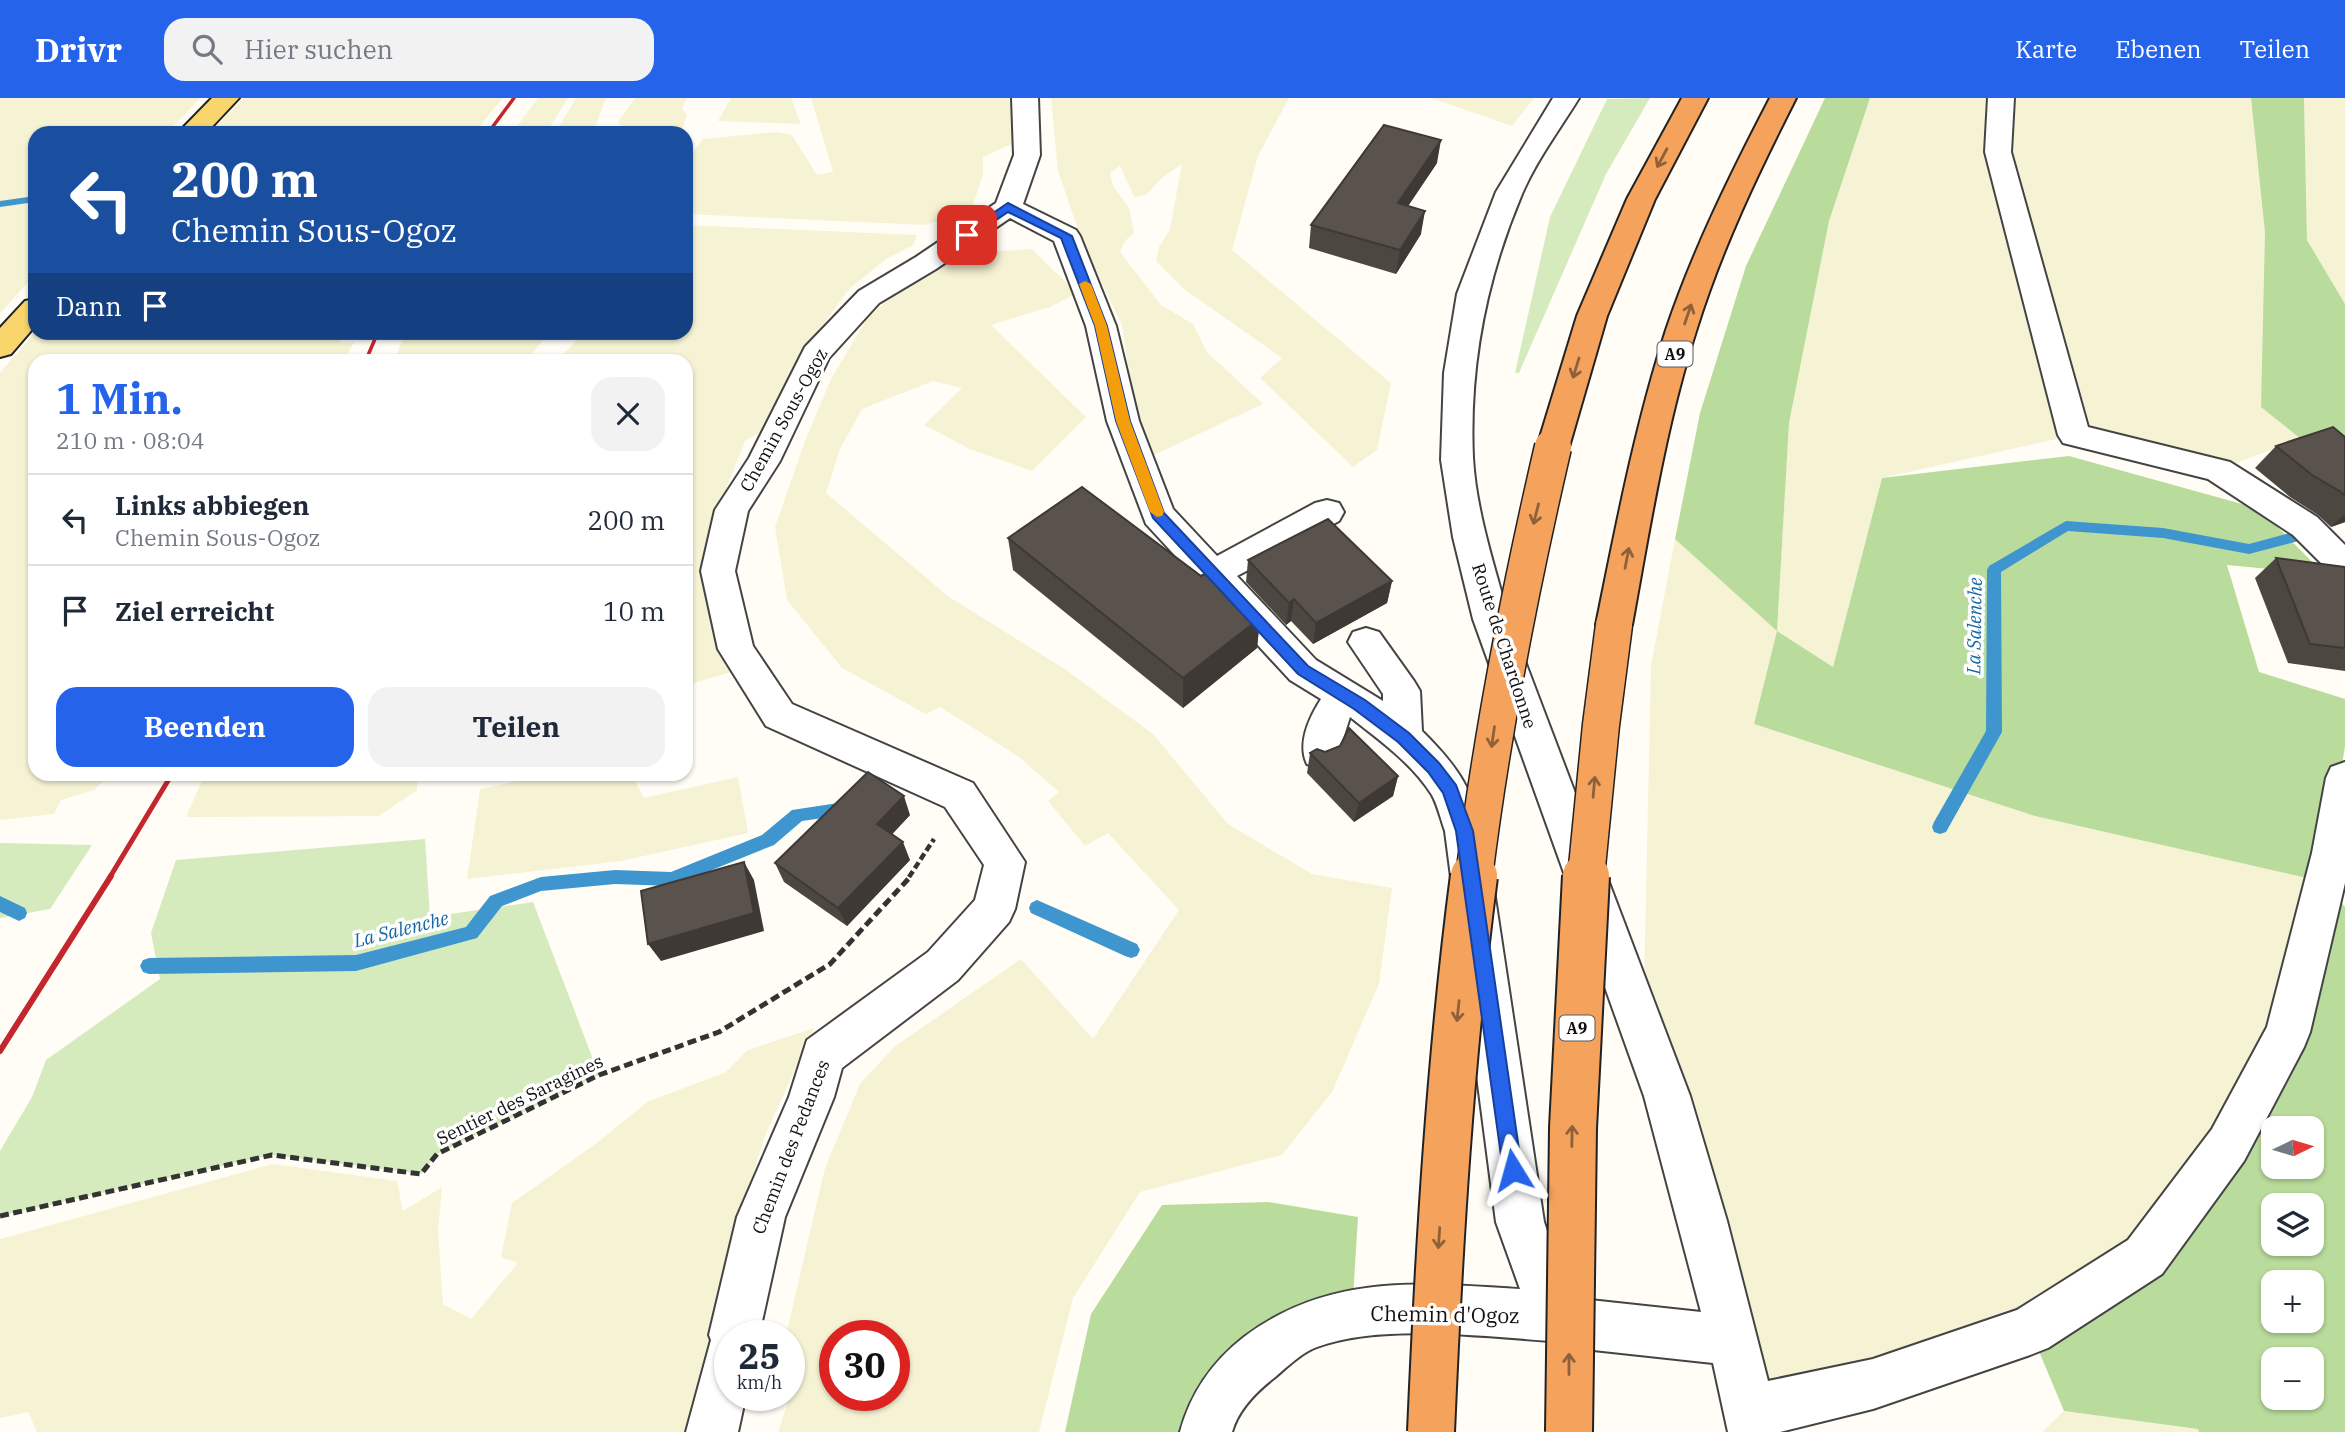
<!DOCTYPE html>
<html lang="de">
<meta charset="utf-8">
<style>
:root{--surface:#fff;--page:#f2f2f3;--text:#1f2937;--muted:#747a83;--line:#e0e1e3;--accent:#2563eb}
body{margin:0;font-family:"IBM Plex Serif",serif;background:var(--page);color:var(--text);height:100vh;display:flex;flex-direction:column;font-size:26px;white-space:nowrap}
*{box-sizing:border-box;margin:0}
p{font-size:23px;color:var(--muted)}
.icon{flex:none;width:38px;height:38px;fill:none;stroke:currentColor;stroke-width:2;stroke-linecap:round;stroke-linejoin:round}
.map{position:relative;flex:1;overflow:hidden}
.panel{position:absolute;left:28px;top:256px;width:665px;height:427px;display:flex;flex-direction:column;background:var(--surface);border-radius:21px;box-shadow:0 2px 5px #0004}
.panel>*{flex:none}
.top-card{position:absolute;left:28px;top:28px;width:665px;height:214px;border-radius:21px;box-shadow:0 2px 5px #0004;background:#1a4fa0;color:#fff;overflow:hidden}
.needle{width:46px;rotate:85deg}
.buttons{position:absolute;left:2261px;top:1018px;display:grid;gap:14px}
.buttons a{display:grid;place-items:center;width:63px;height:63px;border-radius:14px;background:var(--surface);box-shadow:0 2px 5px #0004;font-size:35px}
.speed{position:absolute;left:714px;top:1222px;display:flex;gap:14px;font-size:35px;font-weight:700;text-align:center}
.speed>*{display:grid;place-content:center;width:91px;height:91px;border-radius:50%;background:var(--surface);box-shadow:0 2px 5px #0004;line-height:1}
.speed small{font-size:18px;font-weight:400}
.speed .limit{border:10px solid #d22;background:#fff;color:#111}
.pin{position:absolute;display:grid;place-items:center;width:60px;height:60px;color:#fff;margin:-30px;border-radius:14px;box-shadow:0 4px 10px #0006}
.me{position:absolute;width:77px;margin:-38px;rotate:352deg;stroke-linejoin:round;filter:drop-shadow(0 0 5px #0008)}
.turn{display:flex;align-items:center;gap:24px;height:147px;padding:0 28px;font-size:32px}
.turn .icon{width:91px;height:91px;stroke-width:2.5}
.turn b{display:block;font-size:49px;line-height:60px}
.then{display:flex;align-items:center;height:66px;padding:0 28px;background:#0003;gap:14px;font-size:26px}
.round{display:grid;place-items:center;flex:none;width:74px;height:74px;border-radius:21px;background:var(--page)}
.head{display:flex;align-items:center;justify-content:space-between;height:119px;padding:0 28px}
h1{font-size:42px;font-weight:800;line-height:52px;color:var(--accent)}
.button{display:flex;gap:14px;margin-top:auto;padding:14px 28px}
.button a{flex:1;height:80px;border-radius:21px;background:var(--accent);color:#fff;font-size:28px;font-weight:800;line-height:80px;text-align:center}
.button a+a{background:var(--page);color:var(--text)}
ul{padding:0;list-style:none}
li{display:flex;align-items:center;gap:21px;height:91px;padding:0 28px;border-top:2px solid var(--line)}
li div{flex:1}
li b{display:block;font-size:26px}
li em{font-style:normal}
header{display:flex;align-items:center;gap:42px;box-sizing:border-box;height:98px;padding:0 35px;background:var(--accent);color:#fff}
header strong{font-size:33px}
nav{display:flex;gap:38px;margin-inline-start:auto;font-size:24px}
.search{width:490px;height:63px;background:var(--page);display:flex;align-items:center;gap:18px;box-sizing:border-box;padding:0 24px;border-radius:21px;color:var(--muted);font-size:26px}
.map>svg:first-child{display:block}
.farmland{fill:#f6f3d4;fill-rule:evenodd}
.green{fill:#d5ebbd}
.forest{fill:#b9dc9c;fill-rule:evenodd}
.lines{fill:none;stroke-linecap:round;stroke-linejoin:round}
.stream{fill:#3f96cf;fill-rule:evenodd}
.minor-casing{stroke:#444;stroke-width:4}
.major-casing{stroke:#222;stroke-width:4}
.highway-casing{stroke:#222;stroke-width:4}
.path-far1{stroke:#333;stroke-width:4.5;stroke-dasharray:7 3.5;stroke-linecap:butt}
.path{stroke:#333;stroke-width:5;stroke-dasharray:9 4.5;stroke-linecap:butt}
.minor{fill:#fff;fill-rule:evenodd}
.major{fill:#f9d66b;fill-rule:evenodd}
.highway{fill:#f5a25d;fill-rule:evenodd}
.rail-far2{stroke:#c4262e;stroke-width:3.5}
.rail-far1{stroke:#c4262e;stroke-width:5}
.rail{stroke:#c4262e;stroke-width:6}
.highway-bridge-far1-casing{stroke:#222;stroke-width:39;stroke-linecap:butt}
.highway-bridge-casing{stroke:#222;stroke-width:50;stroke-linecap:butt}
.highway-bridge-far1{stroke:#f5a25d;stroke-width:36}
.highway-bridge{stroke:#f5a25d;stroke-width:46}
.wall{fill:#4d4742}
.shaded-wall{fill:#3f3936}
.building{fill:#5a524d;stroke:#3f3936;stroke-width:2}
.oneway{stroke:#8e613b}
.route{fill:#2563eb;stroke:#184099;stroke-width:2}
.slow{fill:#f59e0b}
.labels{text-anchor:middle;stroke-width:7;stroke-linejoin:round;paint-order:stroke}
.shield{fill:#fff;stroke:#585858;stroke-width:2}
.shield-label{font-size:16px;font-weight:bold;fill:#111}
.street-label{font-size:18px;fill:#111;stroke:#fff}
.water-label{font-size:19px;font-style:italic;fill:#1768a6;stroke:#fff}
.near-street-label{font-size:21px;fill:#111;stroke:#fff}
</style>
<header>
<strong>Drivr</strong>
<div class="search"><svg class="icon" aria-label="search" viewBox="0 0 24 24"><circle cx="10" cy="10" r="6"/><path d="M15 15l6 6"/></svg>Hier suchen</div>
<nav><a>Karte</a><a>Ebenen</a><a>Teilen</a></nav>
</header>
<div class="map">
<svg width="2345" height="1334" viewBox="0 0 2345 1334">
<rect width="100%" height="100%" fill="#fffdf5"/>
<g class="farmland">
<path d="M0,0H200L167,35H35V177L0,215Z"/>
<path d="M244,0H503L474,35H209Z"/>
<path d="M538,0H568L546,35H512Z"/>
<path d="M576,0H606L593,35H555Z"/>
<path d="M635,0H687L682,10L687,17L681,35H629L618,24Z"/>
<path d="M731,0H791L801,26L718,23Z"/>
<path d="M811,0H1018L1016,44L983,59V77L972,109L959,118L924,127L686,116V74L693,54L703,41L777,34L792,37L817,77L833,74Z"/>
<path d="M1051,0H1289L1258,58L1232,152L1391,285L1377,352L1353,369L1260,280L1282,260L1184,191L1156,163L1159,149L1170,131L1182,66L1163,79L1146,97L1134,99L1120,68L1110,75L1113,88L1129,110L1134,135L1125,143L1120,154L1161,207L1193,226L1207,254L1263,306L1154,357L1133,303L1122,227L1082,143L1058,73Z"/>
<path d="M1431,0H1534L1512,28Z"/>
<path d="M1870,0H2251L2265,135L2300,341L2218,372L2074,337L1882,380L1833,569L1754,626L2035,718L2324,784L2288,934L2145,1159L2030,1232L1749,1313L1643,934L1651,568L1675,441L1777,532L1789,325L1829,123Z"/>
<path d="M2304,0H2345V206L2307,142Z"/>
<path d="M686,127L917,137L913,147L886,161L849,191L802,256L763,333L745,343L724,396L720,419L734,573L694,585L686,605V262H558L583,235L686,234Z"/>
<path d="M1032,151L1077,195L1050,209L991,227L1086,319L1032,373L970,351L924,327L962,290L933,283L862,311L840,351L826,395L949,499L1066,572L1153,636L1228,726L1312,776L1392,790L1379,886L1332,994L1282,1057L1140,1094L1073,1200L1039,1334H778L799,1272L789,1276V1237H786L825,1070L860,986L894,949L1021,861L1093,941L1179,812L1108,735L1085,748L1048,703L1059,694L1019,659L940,609L926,616L842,570L787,502L775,429L805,343L831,281L868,219L935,164L957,156ZM835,1237H894V1297H835Z"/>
<path d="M35,234H344L339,245L354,244L344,262H35V676H110L94,692L61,702L54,716L0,722V275Z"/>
<path d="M406,235V234L549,235L527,262H394Z"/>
<path d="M205,676H417V692L379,718L186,719Z"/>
<path d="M536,676H631L644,700L738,679L748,735L621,763L467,781L480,691L537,679Z"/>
<path d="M814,930L766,1035L746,1098L709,1272L689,1334H37L28,1314L0,1320V1141L273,1066L397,1083L403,1113L442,1089L438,1133L443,1206L471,1221L518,1165L501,1159L512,1105L597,1045L647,1004L726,974L748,952Z"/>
<path d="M2064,1313L2198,1331L2199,1334H2042Z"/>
</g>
<g class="green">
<path d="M1650,0L1606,76L1519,275H1515L1550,119L1607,1Z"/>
<path d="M425,741L430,819L533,804L599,977L437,1056L421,1076L272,1057L0,1118V1053L32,999L46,962L160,881L151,835L176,762Z"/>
<path d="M0,745L92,747L50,811L0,820Z"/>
</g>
<g class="forest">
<path d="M1825,0H1870L1829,123L1789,325L1777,533L1833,569L1882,380L2069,358L2260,411L2324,476L2227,467L2259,574L2345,601V648L2324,784L2345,809V1334H2199L2198,1331L2064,1313L2030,1232L2145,1159L2228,1048L2324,784L2035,718L1754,626L1777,533L1675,441L1700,315L1746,168ZM2273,1031H2312V1069H2273ZM2273,1108H2312V1146H2273ZM2273,1185H2312V1223H2273ZM2273,1262H2312V1300H2273Z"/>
<path d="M2251,0H2304L2307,142L2345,206V376L2261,309L2265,135Z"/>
<path d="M1268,1104L1358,1119L1353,1200L1190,1334H1065L1091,1216L1162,1107Z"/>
</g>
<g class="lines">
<g class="stream">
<path d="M35,98V104L0,109V103Z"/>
<path d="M2066,423L2163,430L2249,446L2305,431L2312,436L2310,440L2249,456L2163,440L2068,433L2001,474L2002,634L1946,734L1940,736L1934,734L1932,729L1934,724L1986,633L1987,472L1989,468Z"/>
<path d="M838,705L844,707L846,712L844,717L802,723L774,747L672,788L615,786L541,793L502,808L477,840L356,873L149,876L143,874L140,868L143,862L149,860L356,857L466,829L490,798L541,779L615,772L671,774L762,737L792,712Z"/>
<path d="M0,798L25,810L27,815L25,820L19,823L0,814Z"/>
<path d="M1037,802L1137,846L1140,852L1137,858L1131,860L1125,858L1031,815L1029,810L1031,805Z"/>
</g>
<defs>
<g id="minor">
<path d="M1012,0H1038L1040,57L1023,106L1076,132L1080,138L1116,228L1139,323L1173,411L1217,458L1315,405L1327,402L1339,405L1344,414L1339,423L1237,478L1316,562L1383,603V596L1348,544L1353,534L1366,530L1379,534L1414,583L1420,593L1422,633C1459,670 1467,685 1485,733L1544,1124C1554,1154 1563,1183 1590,1202L1701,1214L1644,998L1473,521L1453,439L1441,362L1444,275L1457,196L1496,94L1553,0H1579C1560,31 1536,63 1522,96C1486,181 1469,268 1473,360C1476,413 1495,470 1509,521L1690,998L1727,1123L1768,1283L1873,1261L2017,1212L2128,1142L2212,1031L2267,929L2312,755L2326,680L2331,669L2345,664V785L2310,934L2304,949L2244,1063L2162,1176L2048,1250L2030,1257L1873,1311L1780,1334H1728L1713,1265L1584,1251L1567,1244C1495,1240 1384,1224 1317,1249C1301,1255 1287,1269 1274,1280C1256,1294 1238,1312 1232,1334H1180C1191,1294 1212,1264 1244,1239C1329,1175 1420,1185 1520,1191L1496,1124L1445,733C1441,722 1438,708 1432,697C1412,665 1379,642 1350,619L1335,666L1321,671L1307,666C1297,645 1309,620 1321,601L1290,582L1146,426L1107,323L1086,228L1054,143L1010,120L936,171L879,205L829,260L780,363L748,413L735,473L753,548L792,606L973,685L1025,764L1015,811L1009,824L958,882L842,970L834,999L785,1119L759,1237H730V1297H746L738,1334H686L711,1242L709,1237L737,1119L789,999L807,942L928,854L975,802L984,767L945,709L766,628L718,551L701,473L715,412L749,360L805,249L859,193L916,159L996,105L1014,57Z"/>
<path d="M1988,0H2014L2011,54L2088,329L2230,364L2317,419L2345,447V481L2333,477L2293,437L2208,381L2063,345L2058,337L1985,54Z"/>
</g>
<g id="major">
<path d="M212,0H239L206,35H178Z"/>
<path d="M35,201V228L11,256L0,259V230L25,203Z"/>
</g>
<g id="highway">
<path d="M1682,0H1708L1655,101L1607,218L1569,349L1564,357L1553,360L1542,357L1537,349L1577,218L1627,101Z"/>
<path d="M1770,0H1796C1758,75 1722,150 1697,230C1666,326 1650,428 1632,527L1627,537L1614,541L1601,537L1596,527C1616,428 1635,328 1666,232C1693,152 1731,75 1770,0Z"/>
</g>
</defs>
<use href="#minor" class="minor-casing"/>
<use href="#major" class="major-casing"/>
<use href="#highway" class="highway-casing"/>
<path class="path-far1" d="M909,779L934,741"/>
<path class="path" d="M0,1118L272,1057L421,1076L437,1056L599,977L719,934L830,866L911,778"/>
<use href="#minor" class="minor"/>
<use href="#major" class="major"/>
<use href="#highway" class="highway"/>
<g class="rail-far2">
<path d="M488,35L514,0"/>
<path d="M366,262L378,234"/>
</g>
<path class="rail-far1" d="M110,779L172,676"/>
<path class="rail" d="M0,953L111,778"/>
<defs>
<g id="highway-bridge-far1">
<path d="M1474,779C1492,634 1520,491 1553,349"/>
<path d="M1586,779L1601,627L1614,527"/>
</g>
<g id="highway-bridge">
<path d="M1431,1334C1439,1148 1450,962 1474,778"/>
<path d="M1569,1334L1573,1030L1586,778"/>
</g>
</defs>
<use href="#highway-bridge-far1" class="highway-bridge-far1-casing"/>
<use href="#highway-bridge" class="highway-bridge-casing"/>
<use href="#highway-bridge-far1" class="highway-bridge-far1"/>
<use href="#highway-bridge" class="highway-bridge"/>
</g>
<g class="wall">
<path d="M1437,65L1408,108L1421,136L1396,176L1309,150L1311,127Z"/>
<path d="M2345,339V424L2331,429L2318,417L2290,399L2255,370L2276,348Z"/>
<path d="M1008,440L1201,478L1260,520L1257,550L1183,610L1013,472Z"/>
<path d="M2276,460L2345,469V573L2288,565L2255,480Z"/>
<path d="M1248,462L1392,483L1387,505L1313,546L1291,523L1286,527L1246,484Z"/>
<path d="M1310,655L1398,678L1393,698L1354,724L1307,675Z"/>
<path d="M910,717L892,736L910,762L847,828L784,784L775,765Z"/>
</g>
<g class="shaded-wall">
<path d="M1441,42L1437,65L1394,129L1398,105Z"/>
<path d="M1425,113L1421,136L1396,176L1400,152Z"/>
<path d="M2345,416V424L2331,429Z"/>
<path d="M1392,483L1387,505L1313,546L1316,525Z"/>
<path d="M1294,501L1291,523L1286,527L1289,505Z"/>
<path d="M1260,520L1257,550L1183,610V580Z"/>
<path d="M1398,678L1393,698L1354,724L1359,705Z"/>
<path d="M904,698L910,717L884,745L877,726Z"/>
<path d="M903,744L910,762L847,828L838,810Z"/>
<path d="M744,764L754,782L764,833L661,863L648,846Z"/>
</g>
<g class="building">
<path d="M1384,27L1441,42L1398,105L1425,113L1400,152L1311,127Z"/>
<path d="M2333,329L2345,339V398L2341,394L2312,377L2276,348Z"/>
<path d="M1082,389L1201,478L1214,471L1260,520L1183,580L1008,440Z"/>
<path d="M1328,421L1392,483L1316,525L1294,501L1289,505L1248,462Z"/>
<path d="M2276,460L2345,469V550L2310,546Z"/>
<path d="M1349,630L1398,678L1359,705L1310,655L1317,651L1325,654L1340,648Z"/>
<path d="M868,674L904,698L877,726L903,744L838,810L775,765Z"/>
<path d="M744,764L754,815L648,846L641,793Z"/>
</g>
<defs><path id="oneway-shaft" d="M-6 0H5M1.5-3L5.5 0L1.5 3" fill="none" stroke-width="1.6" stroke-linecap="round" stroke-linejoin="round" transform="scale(1.75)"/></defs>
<g class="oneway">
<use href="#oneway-shaft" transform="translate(1662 60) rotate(118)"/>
<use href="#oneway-shaft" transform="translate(1688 216) rotate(-71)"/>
<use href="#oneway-shaft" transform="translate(1576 270) rotate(107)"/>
<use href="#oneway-shaft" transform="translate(1536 416) rotate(104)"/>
<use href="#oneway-shaft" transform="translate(1627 460) rotate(-79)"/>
<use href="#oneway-shaft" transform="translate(1493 639) rotate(98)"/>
<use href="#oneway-shaft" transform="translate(1594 689) rotate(-85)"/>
<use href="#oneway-shaft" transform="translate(1458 913) rotate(96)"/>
<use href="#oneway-shaft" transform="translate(1572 1038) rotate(-89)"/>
<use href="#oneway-shaft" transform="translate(1439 1140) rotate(94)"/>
<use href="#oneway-shaft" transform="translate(1569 1266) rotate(-90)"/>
</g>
<path class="route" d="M1008,105L1072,138L1107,228L1130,323L1164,415L1308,568L1365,602L1409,635L1439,665L1456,687L1473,733L1522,1072L1519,1079L1513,1082L1506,1079L1503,1072L1456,733L1443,695L1428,674L1398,644L1354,611L1298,576L1153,420L1116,323L1095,228L1061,140L1008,114L971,139L961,137Z"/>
<path class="slow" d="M1085,183L1091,186L1107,228L1130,323L1164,414L1162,418L1157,419L1150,414L1116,323L1095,228L1079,186Z"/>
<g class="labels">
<g class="shield">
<rect x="1657.5" y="243.5" width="35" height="25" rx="5"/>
<rect x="1559.5" y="917.5" width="35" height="25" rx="5"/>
</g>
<g class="shield-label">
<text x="1675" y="262">A9</text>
<text x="1577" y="936">A9</text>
</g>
<g class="street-label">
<text transform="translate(784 322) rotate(-61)" y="6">Chemin Sous-Ogoz</text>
<text transform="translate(1504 548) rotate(72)" y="6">Route de Chardonne</text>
<text transform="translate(520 1002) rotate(-26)" y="6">Sentier des Saragines</text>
<text transform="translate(791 1049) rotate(-69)" y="6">Chemin des Pedances</text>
</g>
<g class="water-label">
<text transform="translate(1974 528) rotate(-89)" y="7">La Salenche</text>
<text transform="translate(401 831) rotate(-14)" y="7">La Salenche</text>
</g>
<g class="near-street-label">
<text transform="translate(1445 1217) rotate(1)" y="7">Chemin d'Ogoz</text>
</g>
</g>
</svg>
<div class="buttons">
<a><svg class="needle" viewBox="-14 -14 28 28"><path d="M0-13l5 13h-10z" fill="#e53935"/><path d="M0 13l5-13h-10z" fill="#747a83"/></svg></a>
<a><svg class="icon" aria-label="layers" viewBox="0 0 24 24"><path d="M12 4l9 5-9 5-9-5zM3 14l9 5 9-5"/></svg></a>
<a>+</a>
<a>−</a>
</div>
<div class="speed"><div>25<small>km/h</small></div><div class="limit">30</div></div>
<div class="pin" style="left:967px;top:137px;background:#d93025"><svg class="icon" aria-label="arrive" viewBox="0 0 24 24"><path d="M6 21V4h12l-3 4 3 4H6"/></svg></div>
<svg class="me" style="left:1513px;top:1072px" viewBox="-20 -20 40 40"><path d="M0-17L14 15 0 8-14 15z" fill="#2563eb" stroke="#fff" stroke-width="4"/></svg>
<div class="top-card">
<div class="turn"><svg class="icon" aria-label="left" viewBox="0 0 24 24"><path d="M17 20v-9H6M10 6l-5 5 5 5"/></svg><div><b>200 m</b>Chemin Sous-Ogoz</div></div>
<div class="then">Dann<svg class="icon" aria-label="arrive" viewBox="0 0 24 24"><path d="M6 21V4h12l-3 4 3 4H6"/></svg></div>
</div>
<section class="panel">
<div class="head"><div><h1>1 Min.</h1><p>210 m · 08:04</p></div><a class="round"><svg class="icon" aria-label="close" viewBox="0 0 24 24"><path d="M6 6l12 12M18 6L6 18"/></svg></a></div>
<ul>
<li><svg class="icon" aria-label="left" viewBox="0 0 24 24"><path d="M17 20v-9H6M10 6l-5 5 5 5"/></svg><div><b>Links abbiegen</b><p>Chemin Sous-Ogoz</p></div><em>200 m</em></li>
<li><svg class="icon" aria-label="arrive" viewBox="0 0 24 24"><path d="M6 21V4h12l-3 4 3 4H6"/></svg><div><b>Ziel erreicht</b></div><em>10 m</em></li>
</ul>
<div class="button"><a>Beenden</a><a>Teilen</a></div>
</section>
</div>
